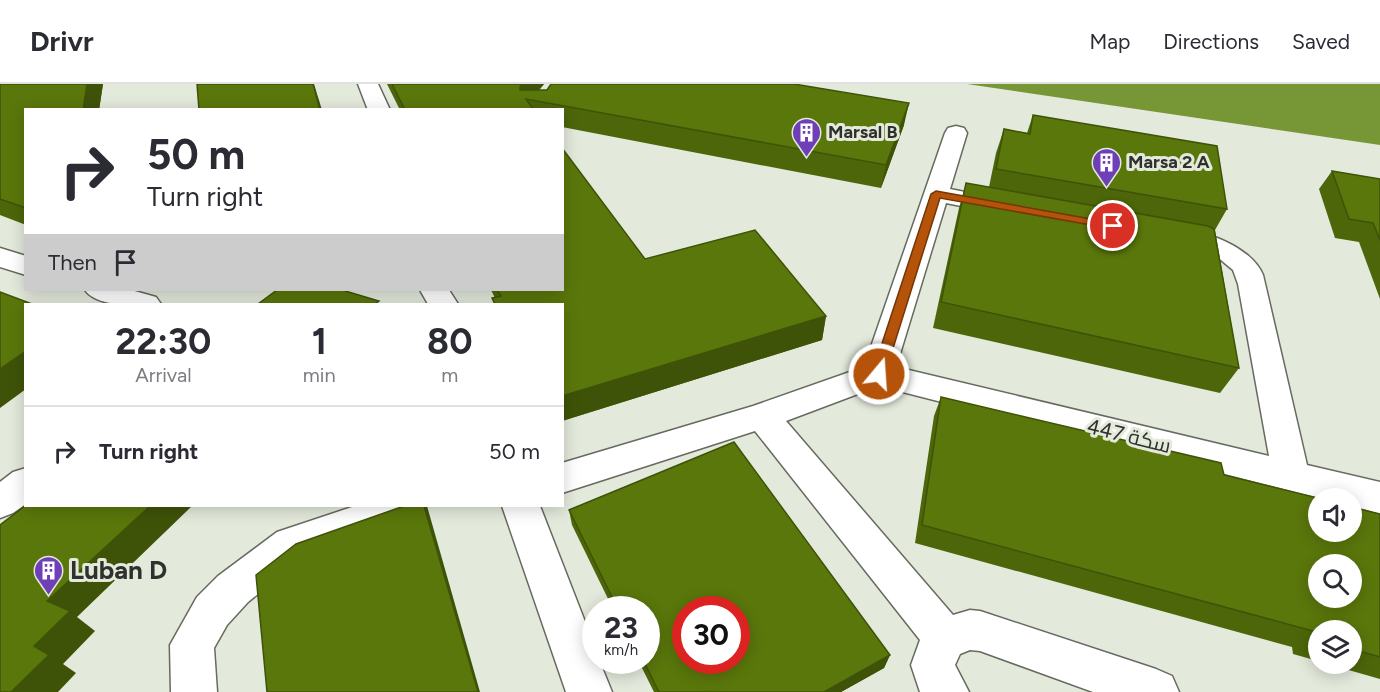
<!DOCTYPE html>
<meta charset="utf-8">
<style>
:root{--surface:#fff;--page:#f7f7f7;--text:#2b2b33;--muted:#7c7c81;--line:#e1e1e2}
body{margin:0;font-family:Figtree,Cairo,sans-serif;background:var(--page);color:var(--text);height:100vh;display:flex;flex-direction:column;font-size:22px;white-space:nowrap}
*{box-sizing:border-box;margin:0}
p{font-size:20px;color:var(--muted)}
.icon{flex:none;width:33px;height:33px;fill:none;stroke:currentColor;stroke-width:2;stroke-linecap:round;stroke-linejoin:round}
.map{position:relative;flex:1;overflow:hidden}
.drawer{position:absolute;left:24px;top:219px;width:540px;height:204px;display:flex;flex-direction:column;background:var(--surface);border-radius:0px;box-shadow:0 3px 15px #0003}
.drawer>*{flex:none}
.hud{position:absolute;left:24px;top:24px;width:540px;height:183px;border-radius:0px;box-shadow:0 3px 15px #0003;background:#fff;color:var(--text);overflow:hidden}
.tools{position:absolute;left:1308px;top:404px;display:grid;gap:12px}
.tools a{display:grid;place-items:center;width:54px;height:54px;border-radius:50%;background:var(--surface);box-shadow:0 3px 15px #0003;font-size:30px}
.speed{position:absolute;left:582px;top:512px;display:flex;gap:12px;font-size:30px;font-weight:700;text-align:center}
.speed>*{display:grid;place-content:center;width:78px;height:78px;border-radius:50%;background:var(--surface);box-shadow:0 3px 15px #0003;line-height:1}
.speed small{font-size:15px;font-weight:400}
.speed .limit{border:9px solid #d22;background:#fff;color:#111}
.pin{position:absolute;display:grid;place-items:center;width:51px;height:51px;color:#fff;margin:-26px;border:3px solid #fff;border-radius:50%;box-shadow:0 2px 6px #0007}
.me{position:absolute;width:66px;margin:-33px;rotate:18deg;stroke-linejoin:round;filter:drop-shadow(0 0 4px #0008)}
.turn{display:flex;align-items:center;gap:21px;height:126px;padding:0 24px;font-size:27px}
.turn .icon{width:78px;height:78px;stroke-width:2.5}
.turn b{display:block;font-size:42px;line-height:51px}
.then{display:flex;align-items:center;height:57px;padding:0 24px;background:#0003;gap:12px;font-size:22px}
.eta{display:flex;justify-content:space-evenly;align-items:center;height:102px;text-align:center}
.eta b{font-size:36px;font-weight:700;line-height:42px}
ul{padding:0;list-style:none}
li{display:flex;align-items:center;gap:18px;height:90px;padding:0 24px;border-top:2px solid var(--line)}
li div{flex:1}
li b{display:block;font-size:22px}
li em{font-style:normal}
header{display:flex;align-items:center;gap:36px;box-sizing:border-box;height:84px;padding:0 30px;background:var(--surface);border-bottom:2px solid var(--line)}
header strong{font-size:28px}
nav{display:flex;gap:33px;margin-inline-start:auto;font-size:21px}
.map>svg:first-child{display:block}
.water{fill:#779636}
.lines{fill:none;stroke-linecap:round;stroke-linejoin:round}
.minor-casing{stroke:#666a5f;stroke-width:3}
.minor{fill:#fff;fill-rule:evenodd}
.wall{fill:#4d6609}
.shaded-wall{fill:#3f5308}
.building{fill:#5a770b;stroke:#3f5308;stroke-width:1.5;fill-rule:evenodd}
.route{fill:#b45309;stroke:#753606;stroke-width:1.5}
.labels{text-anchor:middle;stroke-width:6;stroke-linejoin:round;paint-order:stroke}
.far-poi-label{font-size:18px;font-weight:bold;fill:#2f312c;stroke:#e3e9db;text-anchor:start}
.street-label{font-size:21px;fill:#2f312c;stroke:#e3e9db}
.near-poi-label{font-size:26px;font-weight:bold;fill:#2f312c;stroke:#e3e9db;text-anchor:start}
</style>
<header>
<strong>Drivr</strong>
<nav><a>Map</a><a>Directions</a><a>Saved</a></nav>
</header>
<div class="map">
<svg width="1380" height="608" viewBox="0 0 1380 608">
<rect width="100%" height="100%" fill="#e3e9db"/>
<path class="water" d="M967,0H1380V61Z"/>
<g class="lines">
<defs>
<g id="minor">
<path d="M358,0H378L390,26H368Z"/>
<path d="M956,42L964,44L967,49L950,105L1015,118L1019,123L1015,128L1006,131L946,119L896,283L1269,372L1238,200L1233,186L1221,176L1202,168L1164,159L1161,153L1164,147C1194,140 1251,161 1263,191L1307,381L1380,398V430L1352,422V414H1319L879,302L786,337L953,531L970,526L980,527L1156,585L1172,592L1179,608H1093L980,567L970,566L960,570L955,581L969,608H920L911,581L920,556L755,347L562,409V379L753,322L864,283L945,49L948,44Z"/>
<path d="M0,164L26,172V191L0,183Z"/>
<path d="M85,206H131L156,213L161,220C141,222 97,224 85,206Z"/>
<path d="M420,206H449L458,220H428Z"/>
<path d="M26,384V420L13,429L0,434V398L13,388Z"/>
<path d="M355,422H420L414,433L305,472L248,518L227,541L214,564L217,608H171L170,561L197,513L218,492L277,448Z"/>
<path d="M502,422H540L596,566V576H599L612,608H566Z"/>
</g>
</defs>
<use href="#minor" class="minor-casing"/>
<use href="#minor" class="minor"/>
</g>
<g class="wall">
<path d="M0,0H103L99,26H26V141L0,131Z"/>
<path d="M387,0H544L539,6L904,41L881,104L562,43V26H400Z"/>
<path d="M1033,31L1227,125L1215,146L1239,284L1220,309L933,244L959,124L966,99L989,103L996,69L1004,45L1027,49Z"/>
<path d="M1332,87L1380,95V215L1359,158L1335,154L1319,105Z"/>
<path d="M645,175L826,232L822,256L562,337V220H494L492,214H495L491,206H562Z"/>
<path d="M941,313L1224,391L1380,430V595L1324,579H1352V546H1318V577L1293,570L1292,563L915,459L934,332Z"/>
<path d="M569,426L890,571L884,584L841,608H654L638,576H646V525H613L572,441Z"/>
</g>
<g class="shaded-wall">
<path d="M87,0H103L99,26H83Z"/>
<path d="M313,0H314L322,26H320Z"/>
<path d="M522,0H544L531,16L526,15L523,25L520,3Z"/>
<path d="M909,19L904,41L881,104L886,81Z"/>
<path d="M826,232L822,256L562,337V312Z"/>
<path d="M26,267V305L0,324V285Z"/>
<path d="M150,422H192L77,533L95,547L63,580L76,589L58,608H11L34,562L47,517Z"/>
<path d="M424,422H427L480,608H478Z"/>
<path d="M890,571L884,584L841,608H824Z"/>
</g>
<g class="building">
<path d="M0,0H87L83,26H26V124L0,115Z"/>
<path d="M197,0H313L320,26H199Z"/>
<path d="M392,0H522L520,3V6H547L551,0H794L909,19L886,81L526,15L534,26H405Z"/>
<path d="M1033,31L1217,62L1227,125L996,85L1004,45L1030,50Z"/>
<path d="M562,64L645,175L755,146L826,232L562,312V220H495L492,214L501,212L497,206H562Z"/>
<path d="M1332,87L1380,95V156L1373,139L1349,135Z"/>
<path d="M966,99L1208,142L1214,145L1239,284L941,218Z"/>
<path d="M277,206H342L379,217L375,220H258Z"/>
<path d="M0,208L32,220H26V267L0,285Z"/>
<path d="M941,313L1221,379L1224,391L1318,414V447H1352V423L1380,430V573L1352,565V546H1318V555L1315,554L1313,547L922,441ZM1318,480H1352V513H1318Z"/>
<path d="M734,358L890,571L824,608H659L643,576H646V525H618L569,426ZM686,525H736V576H686Z"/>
<path d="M26,421V422H150L47,517L70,527L34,562L49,571L11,608H0V441Z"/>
<path d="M404,422H424L478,608H267L256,491L296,460Z"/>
</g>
<path class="route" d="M936,107L1113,139L1118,142L1113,145L940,114L885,290L883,293H874L872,290L931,110Z"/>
<defs>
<symbol id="building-pin" viewBox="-11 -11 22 30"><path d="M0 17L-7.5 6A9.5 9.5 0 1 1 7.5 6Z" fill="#6e3fb6" stroke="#e3e9db"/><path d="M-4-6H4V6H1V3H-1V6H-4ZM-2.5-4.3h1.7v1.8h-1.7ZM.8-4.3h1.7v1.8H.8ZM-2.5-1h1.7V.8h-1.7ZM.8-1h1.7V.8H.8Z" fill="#fff"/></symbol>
</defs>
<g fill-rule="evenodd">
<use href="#building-pin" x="790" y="32" width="33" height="45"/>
<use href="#building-pin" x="1090" y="62" width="33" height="45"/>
<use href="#building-pin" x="32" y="470" width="33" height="45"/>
</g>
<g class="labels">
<g class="far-poi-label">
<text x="828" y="54">Marsal B</text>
<text x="1128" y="84">Marsa 2 A</text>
</g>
<g class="street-label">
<text transform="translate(1129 352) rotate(14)" y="7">سكة 447</text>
</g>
<g class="near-poi-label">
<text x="70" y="495">Luban D</text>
</g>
</g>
</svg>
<div class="tools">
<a><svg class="icon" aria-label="sound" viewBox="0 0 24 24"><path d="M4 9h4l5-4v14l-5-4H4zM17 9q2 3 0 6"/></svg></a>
<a><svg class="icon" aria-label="search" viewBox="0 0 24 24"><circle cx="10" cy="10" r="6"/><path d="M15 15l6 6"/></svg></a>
<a><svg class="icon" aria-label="layers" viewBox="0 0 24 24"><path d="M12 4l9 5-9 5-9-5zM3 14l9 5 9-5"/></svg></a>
</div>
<div class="speed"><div>23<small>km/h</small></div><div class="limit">30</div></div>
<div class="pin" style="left:1113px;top:142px;background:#d93025"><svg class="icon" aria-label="arrive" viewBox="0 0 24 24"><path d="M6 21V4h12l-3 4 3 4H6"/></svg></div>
<svg class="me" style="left:879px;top:290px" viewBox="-20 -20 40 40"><circle r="17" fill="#b45309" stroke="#fff" stroke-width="3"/><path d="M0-11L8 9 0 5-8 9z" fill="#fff"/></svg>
<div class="hud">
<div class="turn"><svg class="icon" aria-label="right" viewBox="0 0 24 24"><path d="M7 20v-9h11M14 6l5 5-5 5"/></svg><div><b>50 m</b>Turn right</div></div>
<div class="then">Then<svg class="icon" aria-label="arrive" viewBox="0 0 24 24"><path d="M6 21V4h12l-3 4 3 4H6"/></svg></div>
</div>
<section class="drawer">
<div class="eta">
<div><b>22:30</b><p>Arrival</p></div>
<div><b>1</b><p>min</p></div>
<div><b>80</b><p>m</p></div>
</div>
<ul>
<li><svg class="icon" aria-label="right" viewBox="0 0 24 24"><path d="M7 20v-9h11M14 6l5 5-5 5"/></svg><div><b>Turn right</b></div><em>50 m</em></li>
</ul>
</section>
</div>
